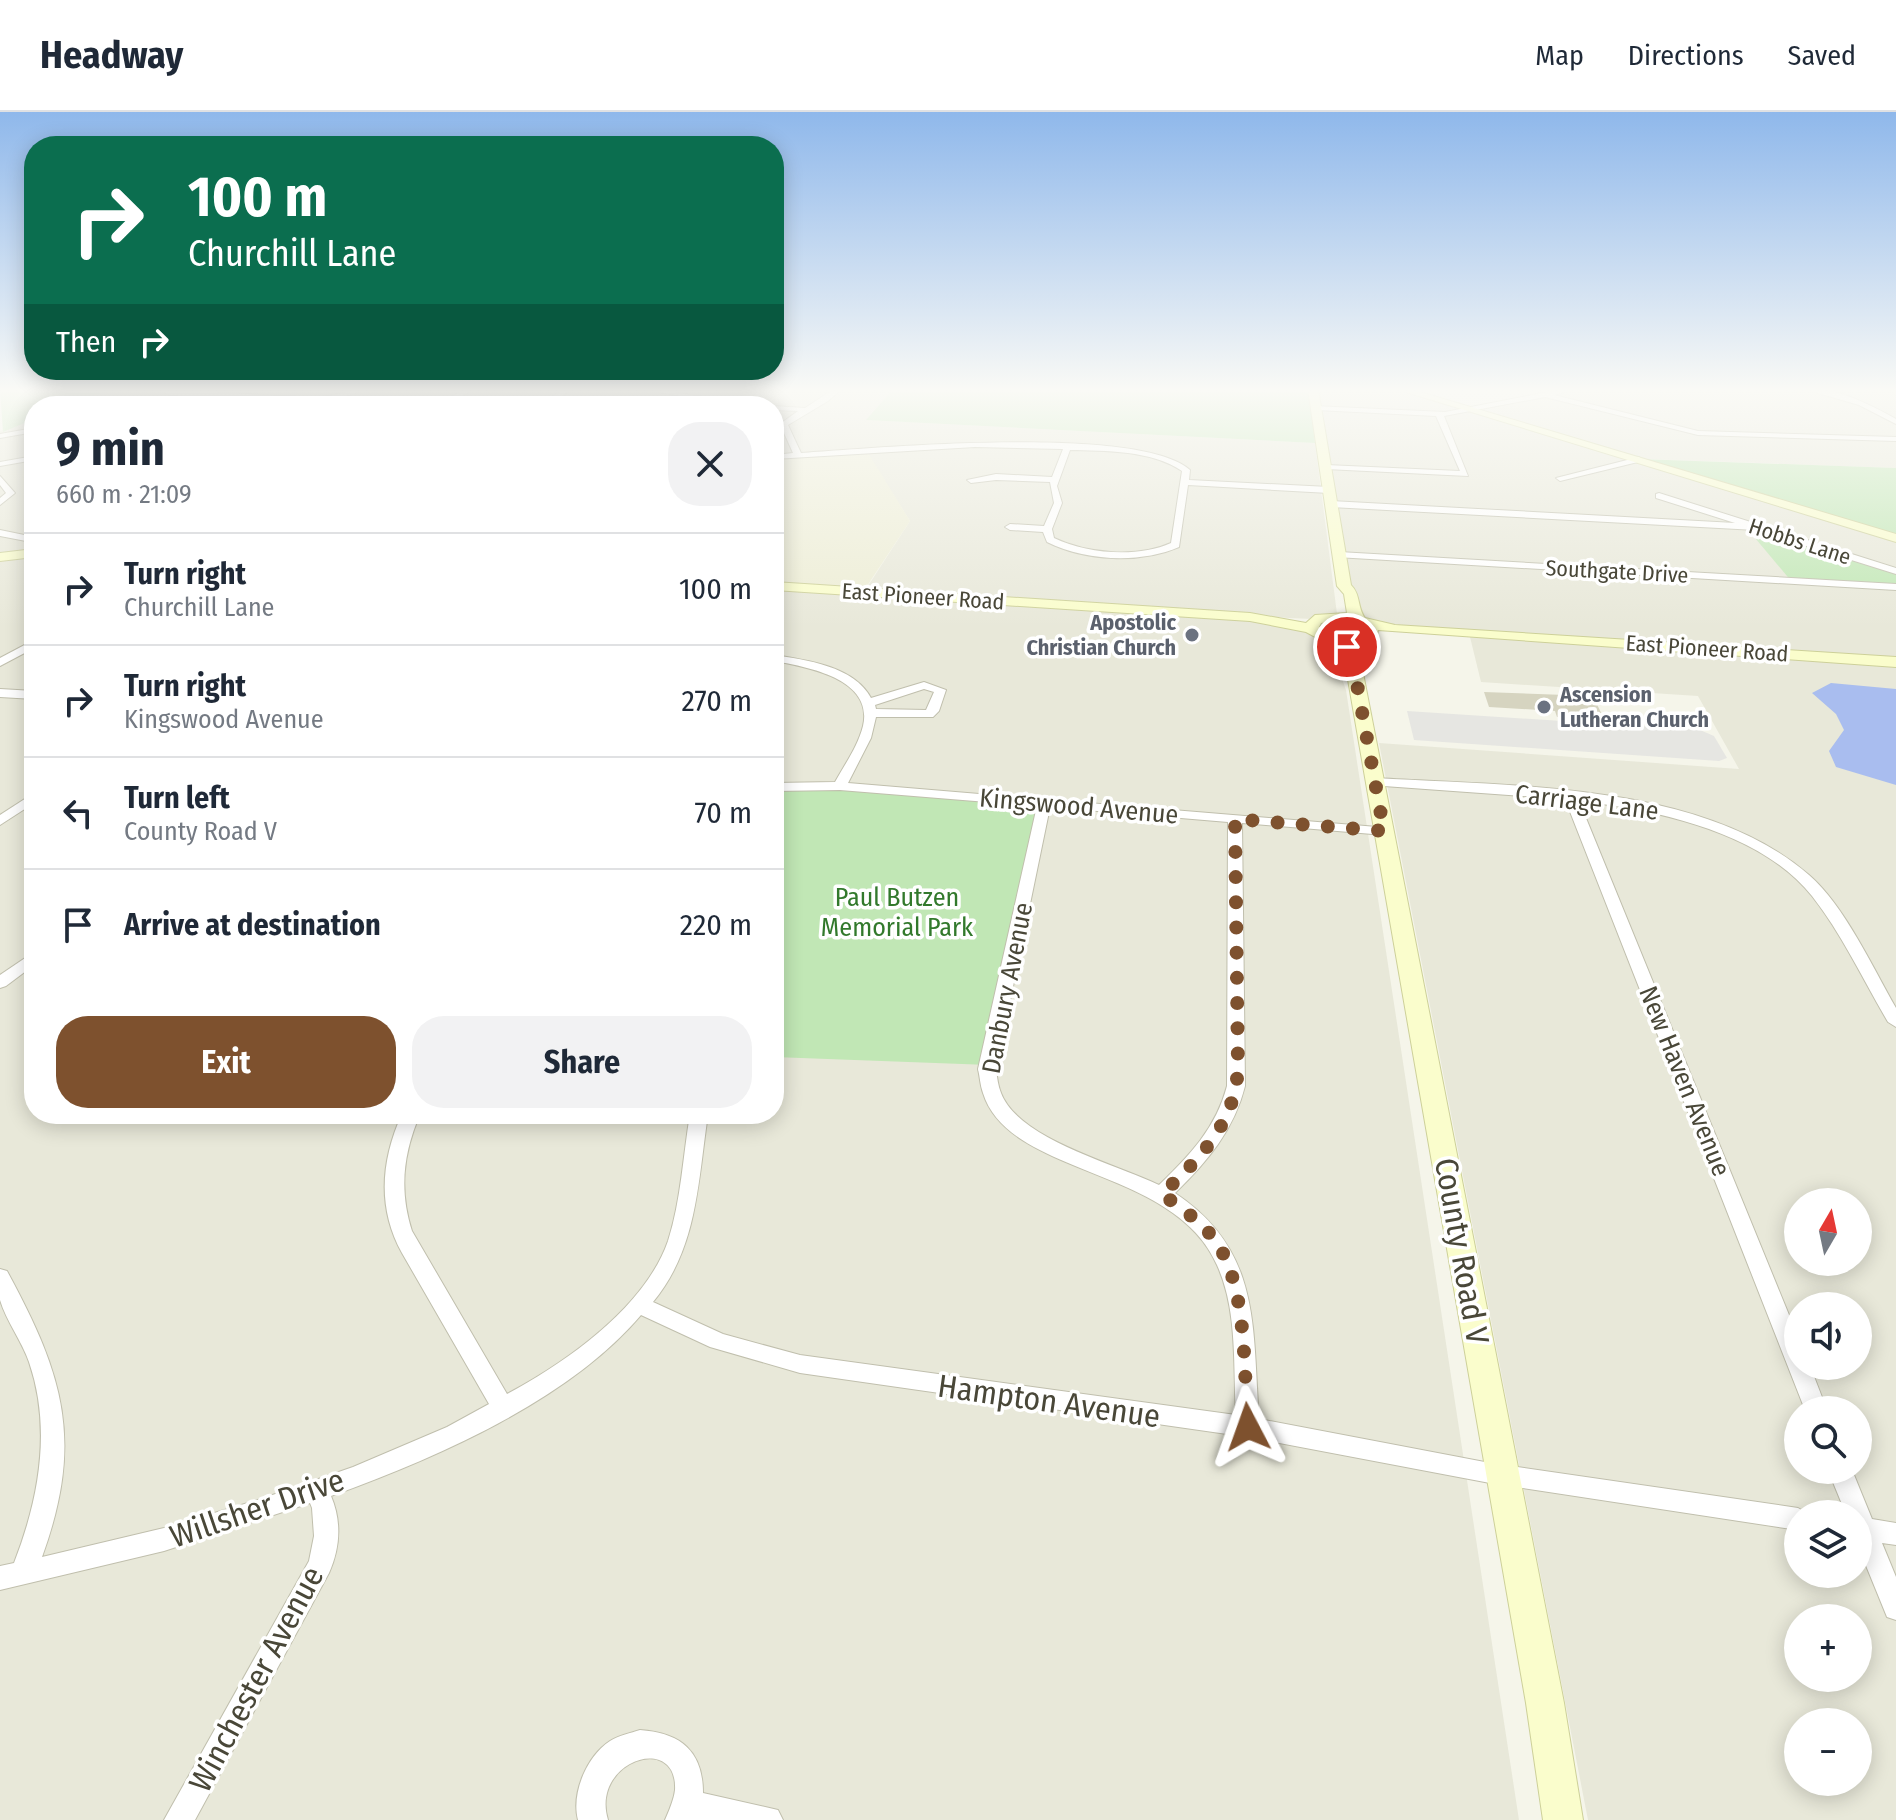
<!DOCTYPE html>
<meta charset="utf-8">
<style>
:root{--surface:#fff;--page:#f2f2f3;--text:#1f2937;--muted:#747a83;--line:#e0e1e3;--accent:#7e512e}
body{margin:0;font-family:"Fira Sans Condensed",sans-serif;background:var(--page);color:var(--text);height:100vh;display:flex;flex-direction:column;font-size:30px;white-space:nowrap}
*{box-sizing:border-box;margin:0}
p{font-size:26px;color:var(--muted)}
.icon{flex:none;width:44px;height:44px;fill:none;stroke:currentColor;stroke-width:2;stroke-linecap:round;stroke-linejoin:round}
.map{position:relative;flex:1;overflow:hidden}
.side{position:absolute;left:24px;top:284px;width:760px;height:728px;display:flex;flex-direction:column;background:var(--surface);border-radius:32px;box-shadow:0 4px 20px #0003}
.side>*{flex:none}
.guide{position:absolute;left:24px;top:24px;width:760px;height:244px;border-radius:32px;box-shadow:0 4px 20px #0003;background:#0b6e4f;color:#fff;overflow:hidden}
.needle{width:52px;rotate:9deg}
.controls{position:absolute;left:1784px;top:1076px;display:grid;gap:16px}
.controls a{display:grid;place-items:center;width:88px;height:88px;border-radius:50%;background:var(--surface);box-shadow:0 4px 20px #0003;font-size:40px}
.pin{position:absolute;display:grid;place-items:center;width:68px;height:68px;color:#fff;margin:-34px;border:4px solid #fff;border-radius:50%;box-shadow:0 2px 8px #0007}
.me{position:absolute;width:88px;margin:-44px;rotate:356deg;stroke-linejoin:round;filter:drop-shadow(0 0 6px #0008)}
.turn{display:flex;align-items:center;gap:28px;height:168px;padding:0 32px;font-size:36px}
.turn .icon{width:104px;height:104px;stroke-width:2.5}
.turn b{display:block;font-size:56px;line-height:68px}
.then{display:flex;align-items:center;height:76px;padding:0 32px;background:#0003;gap:16px;font-size:30px}
.round{display:grid;place-items:center;flex:none;width:84px;height:84px;border-radius:32px;background:var(--page)}
.summary{display:flex;align-items:center;justify-content:space-between;height:136px;padding:0 32px}
h1{font-size:48px;font-weight:700;line-height:60px}
.primary-button{display:flex;gap:16px;margin-top:auto;padding:16px 32px}
.primary-button a{flex:1;height:92px;border-radius:32px;background:var(--accent);color:#fff;font-size:32px;font-weight:700;line-height:92px;text-align:center}
.primary-button a+a{background:var(--page);color:var(--text)}
ul{padding:0;list-style:none}
li{display:flex;align-items:center;gap:24px;height:112px;padding:0 32px;border-top:2px solid var(--line)}
li div{flex:1}
li b{display:block;font-size:30px}
li em{font-style:normal}
header{display:flex;align-items:center;gap:48px;box-sizing:border-box;height:112px;padding:0 40px;background:var(--surface);border-bottom:2px solid var(--line)}
header strong{font-size:38px}
nav{display:flex;gap:44px;margin-inline-start:auto;font-size:28px}
.map>svg:first-child{display:block}
.residential{fill:#e8e8d9;fill-rule:evenodd}
.education{fill:#ededd5}
.green{fill:#c1e7b5}
.parking{fill:#e6e6e2}
.water{fill:#a9bdef}
.building{fill:#d6d4c0}
.lines{fill:none;stroke-linecap:round;stroke-linejoin:round}
.minor-casing{stroke:#c0bfad;stroke-width:2}
.secondary-casing{stroke:#cdd099;stroke-width:2}
.minor{fill:#fff;fill-rule:evenodd}
.secondary{fill:#fafdcc;fill-rule:evenodd}
.route{stroke:#7e512e;stroke-width:14;stroke-dasharray:0 25.2}
.worship-dot{fill:#6b7280;stroke:#fff;stroke-width:3}
.labels{text-anchor:middle;stroke-width:7;stroke-linejoin:round;paint-order:stroke}
.far-street-label{font-size:22px;fill:#494738;stroke:#fff}
.far-worship-label{font-size:22px;font-weight:bold;fill:#5b616d;stroke:#fff;text-anchor:end}
.street-label{font-size:26px;fill:#494738;stroke:#fff}
.park-label{font-size:26px;fill:#32792c;stroke:#fff}
.near-street-label{font-size:32px;fill:#494738;stroke:#fff}
</style>
<header>
<strong>Headway</strong>
<nav><a>Map</a><a>Directions</a><a>Saved</a></nav>
</header>
<div class="map">
<svg width="1896" height="1708" viewBox="0 0 1896 1708">
<rect width="100%" height="100%" fill="#f5f5ea"/>
<g class="residential">
<path d="M111,277H893L867,308L1315,331L1337,502L1313,507L1289,506L866,477L910,409L864,336L774,342V294H67Z"/>
<path d="M1317,277H1395L1896,427V545L1386,512L1360,507L1351,492Z"/>
<path d="M1580,277H1896V356L1643,347L1477,297Z"/>
<path d="M34,307V437L0,441V319Z"/>
<path d="M34,442V1002H774V476L1263,510L1290,513L1311,522L1339,558L1346,578L1519,1708H0V446Z"/>
<path d="M1470,525L1896,552V1708H1588L1379,631L1739,657L1698,584L1481,570ZM1798,1090H1858V1150H1798ZM1798,1194H1858V1254H1798ZM1798,1298H1858V1358H1798ZM1798,1402H1858V1462H1798ZM1798,1506H1858V1566H1798ZM1798,1610H1858V1670H1798Z"/>
</g>
<path class="education" d="M867,339L910,409L863,480L774,474V345Z"/>
<g class="green">
<path d="M0,277H111L67,294H34V307L3,320Z"/>
<path d="M893,277H1309L1315,331L866,308Z"/>
<path d="M1639,347L1896,356V426Z"/>
<path d="M1745,414L1896,459V475L1792,470Z"/>
<path d="M795,672L1044,691L989,953L774,945V675Z"/>
</g>
<path class="parking" d="M1407,599L1700,618L1714,624L1727,646L1719,649L1414,628Z"/>
<path class="water" d="M1831,571L1896,577V673L1836,655L1829,639L1844,618L1836,602L1812,581Z"/>
<path class="building" d="M1484,580L1593,584L1605,609L1557,605L1555,599L1489,595Z"/>
<g class="lines">
<defs>
<g id="minor">
<path d="M157,277L318,286L363,277C328,300 215,285 170,283Z"/>
<path d="M465,277H474L445,294H436Z"/>
<path d="M564,277H572L547,294H538Z"/>
<path d="M642,277H657L753,294H736Z"/>
<path d="M834,277H842L828,289L788,313L801,341C876,336 1138,312 1190,358L1189,368L1329,375L1333,378L1329,381L1188,373L1179,435C1140,452 1085,449 1047,430L1043,420L1010,418L1005,415L1010,412L1044,414L1054,391L1050,370L996,368L971,371L967,368L996,362L1052,365L1063,337L975,335L774,347V343L793,341L780,312L798,299L774,298L773,294L805,296ZM1070,338C1106,339 1151,338 1182,359L1171,431C1138,446 1087,442 1054,426L1052,417L1062,391L1057,374Z"/>
<path d="M1563,277H1576L1554,283L1698,319L1896,325V329L1698,323L1545,285L1444,304L1468,364L1326,357L1322,355L1326,353L1460,359L1436,304L1316,298L1313,294L1445,300Z"/>
<path d="M1804,277C1836,275 1869,292 1896,307V312L1859,293Z"/>
<path d="M34,316V320L0,326V322Z"/>
<path d="M34,344V348L0,354V350Z"/>
<path d="M1639,345L1642,349L1560,369L1556,366Z"/>
<path d="M0,364L15,381L0,393V386L6,381L0,373Z"/>
<path d="M1659,381L1896,456V462L1756,418L1331,395L1327,392L1331,389L1735,411L1656,386V382Z"/>
<path d="M0,418L34,425V443L26,441V429L0,424Z"/>
<path d="M1339,440L1896,472V478L1336,445L1334,443Z"/>
<path d="M34,528V536L0,554V546Z"/>
<path d="M774,543C806,548 854,554 871,586L924,570L946,578L939,599L933,605H876L871,626L848,671L1389,716L1391,719L1389,722L1384,723L1242,711L1245,974C1234,1018 1207,1050 1175,1081C1262,1139 1252,1215 1259,1307L1490,1351L1798,1396L1808,1402H1798V1418L1490,1371L1248,1325L800,1261L710,1235L641,1203C568,1289 436,1346 331,1384C342,1410 340,1436 329,1461L195,1708H164L309,1449L314,1424L312,1396L310,1391L164,1439L0,1478V1454L14,1451C39,1387 52,1317 29,1250C22,1229 6,1209 0,1188C0,1179 0,1167 0,1157L7,1159C64,1264 84,1329 42,1445L164,1416L261,1387L353,1355L447,1315L489,1292L402,1141C377,1096 381,1048 402,1002H420C403,1042 399,1078 412,1119L507,1282C567,1250 645,1195 668,1129C681,1088 683,1044 690,1002H708C698,1068 698,1136 653,1190L723,1222L800,1243L1236,1303C1233,1254 1238,1199 1217,1153C1174,1054 1009,1065 983,981C980,973 980,965 978,957L1037,694L840,678L774,679V671L835,670C845,652 858,634 863,614C874,567 808,555 774,549ZM924,577L934,580L926,598L876,597L875,593ZM1050,695L1228,710L1227,974C1216,1016 1190,1043 1159,1073C1117,1052 1019,1028 1001,981C998,974 997,965 996,957Z"/>
<path d="M0,577L34,579V587L0,585Z"/>
<path d="M1375,666C1510,674 1702,670 1809,763C1844,793 1873,856 1896,896V915L1888,910C1863,868 1842,822 1812,784C1761,720 1657,698 1579,689L1798,1225V1254H1810L1827,1298H1805L1565,687L1370,673V667Z"/>
<path d="M34,681V691L0,713V703Z"/>
<path d="M34,840V853L6,874L0,876V863Z"/>
<path d="M1828,1358H1852L1872,1407L1896,1411V1433L1882,1431L1896,1465V1508L1887,1505L1858,1434V1402H1846Z"/>
<path d="M640,1618C681,1621 703,1639 703,1681L778,1698L783,1708H665C669,1699 674,1687 675,1678C678,1620 590,1649 608,1708H578C571,1681 587,1644 610,1629C619,1623 631,1621 640,1618Z"/>
</g>
<g id="secondary">
<path d="M1308,277H1318L1351,473C1361,483 1357,495 1365,506L1395,513L1896,545V555L1378,518L1377,523L1358,531L1354,538L1362,556L1564,1591L1583,1708H1543L1526,1591L1346,556L1338,538L1342,532L1319,527L1306,520L1250,509L774,478V470L1250,501L1306,511L1315,503L1347,501L1344,482L1337,474ZM1340,508L1361,514L1364,519L1341,523L1319,515L1321,511Z"/>
<path d="M1396,277H1410L1896,422V430Z"/>
<path d="M34,437V445L0,449V441Z"/>
</g>
</defs>
<use href="#minor" class="minor-casing"/>
<use href="#secondary" class="secondary-casing"/>
<use href="#minor" class="minor"/>
<use href="#secondary" class="secondary"/>
</g>
<linearGradient id="sky" x2="0" y2="1"><stop stop-color="#8fb8eb"/><stop offset="0.54" stop-color="#fafaf6"/><stop offset="1" stop-color="#fafaf6" stop-opacity="0"/></linearGradient>
<rect width="1896" height="516" fill="url(#sky)"/>
<g class="lines">
<path class="route" d="M1248,1315C1243,1259 1249,1166 1210,1122C1196,1106 1178,1094 1162,1082C1200,1046 1235,1012 1238,956L1235,707L1384,719L1354,556L1347,535"/>
</g>
<g class="worship-dot">
<circle cx="1192" cy="523" r="8"/>
<circle cx="1544" cy="595" r="8"/>
</g>
<g class="labels">
<g class="far-street-label">
<text transform="translate(1800 429) rotate(18)" y="8">Hobbs Lane</text>
<text transform="translate(1617 459) rotate(3)" y="8">Southgate Drive</text>
<text transform="translate(923 484) rotate(4)" y="8">East Pioneer Road</text>
<text transform="translate(1707 536) rotate(4)" y="8">East Pioneer Road</text>
</g>
<g class="far-worship-label">
<text x="1176" y="518">Apostolic<tspan x="1176" dy="25">Christian Church</tspan></text>
<text x="1560" y="590" text-anchor="start">Ascension<tspan x="1560" dy="25">Lutheran Church</tspan></text>
</g>
<g class="street-label">
<text transform="translate(1587 690) rotate(7)" y="9">Carriage Lane</text>
<text transform="translate(1079 694) rotate(5)" y="9">Kingswood Avenue</text>
<text transform="translate(1007 876) rotate(-79)" y="9">Danbury Avenue</text>
<text transform="translate(1685 969) rotate(68)" y="9">New Haven Avenue</text>
</g>
<g class="park-label">
<text x="897" y="794">Paul Butzen<tspan x="897" dy="30">Memorial Park</tspan></text>
</g>
<g class="near-street-label">
<text transform="translate(1462 1139) rotate(80)" y="11">County Road V</text>
<text transform="translate(1049 1289) rotate(8)" y="11">Hampton Avenue</text>
<text transform="translate(257 1396) rotate(-19)" y="11">Willsher Drive</text>
<text transform="translate(256 1567) rotate(-62)" y="11">Winchester Avenue</text>
</g>
</g>
</svg>
<div class="controls">
<a><svg class="needle" viewBox="-14 -14 28 28"><path d="M0-13l5 13h-10z" fill="#e53935"/><path d="M0 13l5-13h-10z" fill="#747a83"/></svg></a>
<a><svg class="icon" aria-label="sound" viewBox="0 0 24 24"><path d="M4 9h4l5-4v14l-5-4H4zM17 9q2 3 0 6"/></svg></a>
<a><svg class="icon" aria-label="search" viewBox="0 0 24 24"><circle cx="10" cy="10" r="6"/><path d="M15 15l6 6"/></svg></a>
<a><svg class="icon" aria-label="layers" viewBox="0 0 24 24"><path d="M12 4l9 5-9 5-9-5zM3 14l9 5 9-5"/></svg></a>
<a>+</a>
<a>−</a>
</div>
<div class="pin" style="left:1347px;top:535px;background:#d93025"><svg class="icon" aria-label="arrive" viewBox="0 0 24 24"><path d="M6 21V4h12l-3 4 3 4H6"/></svg></div>
<svg class="me" style="left:1248px;top:1315px" viewBox="-20 -20 40 40"><path d="M0-17L14 15 0 8-14 15z" fill="#7e512e" stroke="#fff" stroke-width="4"/></svg>
<div class="guide">
<div class="turn"><svg class="icon" aria-label="right" viewBox="0 0 24 24"><path d="M7 20v-9h11M14 6l5 5-5 5"/></svg><div><b>100 m</b>Churchill Lane</div></div>
<div class="then">Then<svg class="icon" aria-label="right" viewBox="0 0 24 24"><path d="M7 20v-9h11M14 6l5 5-5 5"/></svg></div>
</div>
<section class="side">
<div class="summary"><div><h1>9 min</h1><p>660 m · 21:09</p></div><a class="round"><svg class="icon" aria-label="close" viewBox="0 0 24 24"><path d="M6 6l12 12M18 6L6 18"/></svg></a></div>
<ul>
<li><svg class="icon" aria-label="right" viewBox="0 0 24 24"><path d="M7 20v-9h11M14 6l5 5-5 5"/></svg><div><b>Turn right</b><p>Churchill Lane</p></div><em>100 m</em></li>
<li><svg class="icon" aria-label="right" viewBox="0 0 24 24"><path d="M7 20v-9h11M14 6l5 5-5 5"/></svg><div><b>Turn right</b><p>Kingswood Avenue</p></div><em>270 m</em></li>
<li><svg class="icon" aria-label="left" viewBox="0 0 24 24"><path d="M17 20v-9H6M10 6l-5 5 5 5"/></svg><div><b>Turn left</b><p>County Road V</p></div><em>70 m</em></li>
<li><svg class="icon" aria-label="arrive" viewBox="0 0 24 24"><path d="M6 21V4h12l-3 4 3 4H6"/></svg><div><b>Arrive at destination</b></div><em>220 m</em></li>
</ul>
<div class="primary-button"><a>Exit</a><a>Share</a></div>
</section>
</div>
